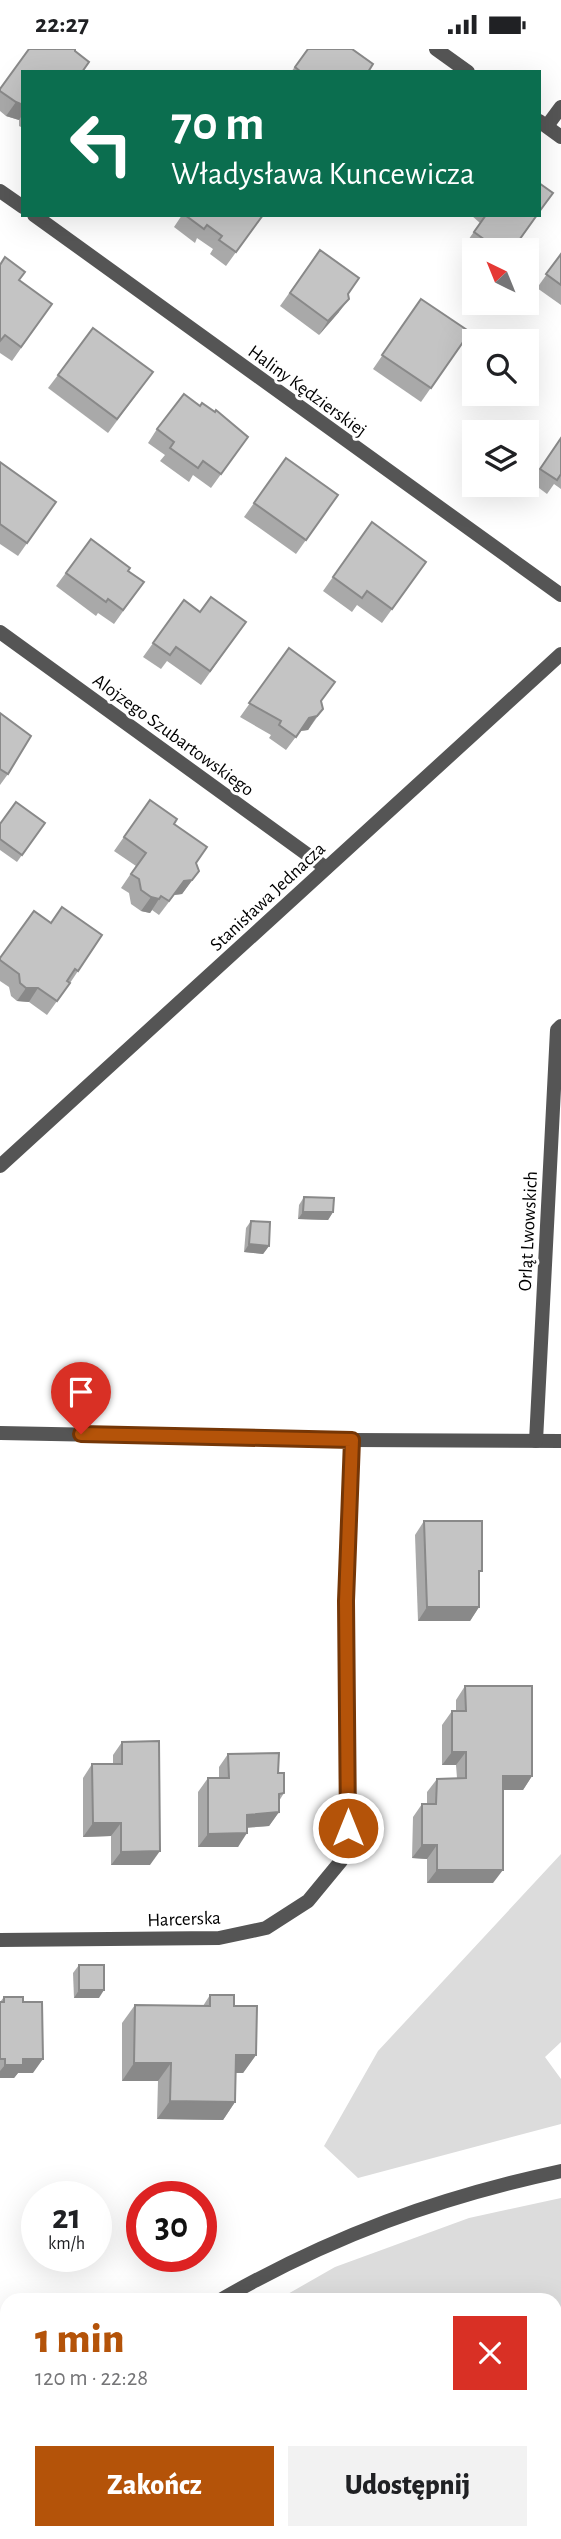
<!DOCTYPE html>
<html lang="pl">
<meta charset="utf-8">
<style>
:root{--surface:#fff;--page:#f2f2f2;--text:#202124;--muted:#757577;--accent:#b45309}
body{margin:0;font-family:"Alegreya Sans",sans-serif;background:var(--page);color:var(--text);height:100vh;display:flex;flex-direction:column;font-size:26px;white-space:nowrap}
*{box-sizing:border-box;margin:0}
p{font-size:23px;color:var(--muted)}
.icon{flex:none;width:38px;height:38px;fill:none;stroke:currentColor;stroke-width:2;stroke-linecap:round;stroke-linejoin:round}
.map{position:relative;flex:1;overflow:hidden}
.sheet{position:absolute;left:0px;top:2244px;width:562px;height:247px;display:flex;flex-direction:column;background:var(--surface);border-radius:21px 21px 0 0;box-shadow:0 7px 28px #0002}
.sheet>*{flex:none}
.banner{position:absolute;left:21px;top:21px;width:520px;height:147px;border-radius:0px;box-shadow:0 7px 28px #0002;background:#0b6e4f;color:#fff;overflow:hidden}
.needle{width:46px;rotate:317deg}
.controls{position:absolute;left:462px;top:189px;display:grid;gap:14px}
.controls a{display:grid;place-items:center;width:77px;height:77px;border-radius:0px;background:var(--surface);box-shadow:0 7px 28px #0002;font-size:35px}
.speed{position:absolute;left:21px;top:2132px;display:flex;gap:14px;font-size:35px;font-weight:700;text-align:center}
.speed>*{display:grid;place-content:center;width:91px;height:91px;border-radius:50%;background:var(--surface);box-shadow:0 7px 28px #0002;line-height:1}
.speed small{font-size:18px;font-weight:400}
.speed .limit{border:10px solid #d22;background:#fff;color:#111}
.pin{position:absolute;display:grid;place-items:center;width:60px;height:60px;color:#fff;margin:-72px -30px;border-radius:50% 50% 50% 0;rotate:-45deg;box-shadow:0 0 7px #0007}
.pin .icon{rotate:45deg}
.me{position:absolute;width:77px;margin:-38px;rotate:0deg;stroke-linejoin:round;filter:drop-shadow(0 0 5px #0008)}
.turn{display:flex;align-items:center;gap:24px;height:147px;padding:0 35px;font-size:32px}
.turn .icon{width:91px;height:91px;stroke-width:2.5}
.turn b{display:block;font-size:49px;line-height:60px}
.round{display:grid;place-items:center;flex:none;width:74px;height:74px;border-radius:0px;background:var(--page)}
.headline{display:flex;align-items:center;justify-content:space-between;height:119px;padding:0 35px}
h1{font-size:42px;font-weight:800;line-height:52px;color:var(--accent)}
.primary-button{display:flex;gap:14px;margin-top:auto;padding:14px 35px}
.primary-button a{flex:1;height:80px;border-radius:0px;background:var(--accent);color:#fff;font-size:28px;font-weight:800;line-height:80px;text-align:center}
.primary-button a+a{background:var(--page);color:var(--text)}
.status{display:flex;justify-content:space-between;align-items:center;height:49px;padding:0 35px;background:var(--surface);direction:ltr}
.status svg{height:19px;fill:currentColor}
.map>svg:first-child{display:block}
.green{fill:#dcdcdc}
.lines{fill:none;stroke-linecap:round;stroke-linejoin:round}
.minor{stroke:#555;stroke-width:14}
.tertiary{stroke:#555;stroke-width:14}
.wall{fill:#a9a9a9}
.shaded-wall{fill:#898989}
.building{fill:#c4c4c4;stroke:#898989;stroke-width:2}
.route-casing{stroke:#753606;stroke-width:18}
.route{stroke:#b45309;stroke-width:12}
.labels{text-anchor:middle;stroke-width:6;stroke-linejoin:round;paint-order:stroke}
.street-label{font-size:19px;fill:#000;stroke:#fff}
</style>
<div class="status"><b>22:27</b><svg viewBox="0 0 49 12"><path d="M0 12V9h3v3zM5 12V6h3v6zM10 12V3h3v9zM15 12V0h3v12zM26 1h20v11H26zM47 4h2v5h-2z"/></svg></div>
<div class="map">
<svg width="561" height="2490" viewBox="0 0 561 2490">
<rect width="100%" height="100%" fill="#fff"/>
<g class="green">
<path d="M561,1805V1993L545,2008L561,2030V2075L358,2129L324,2097L378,2002Z"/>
<path d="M561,2149V2490H0V2425L7,2415V2483H555V2250H279L335,2218L469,2169Z"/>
</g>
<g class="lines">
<g class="minor">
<path d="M436,0L468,23"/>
<path d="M539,72L561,88"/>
<path d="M547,77L561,58"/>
<path d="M0,142L23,158"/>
<path d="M34,166L561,546"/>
<path d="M0,583L326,819"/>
<path d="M0,1117L561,605"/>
<path d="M0,1384L352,1391L561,1392"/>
<path d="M536,1392L557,981L561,977"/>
<path d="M0,1891L219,1889L266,1879L308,1852L341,1812L347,1779V1552L352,1391"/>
</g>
<g class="tertiary">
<path d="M222,2250C332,2187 437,2149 561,2122"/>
<path d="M0,2357L7,2355"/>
</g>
</g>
<g class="wall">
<path d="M308,0L368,23H291Z"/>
<path d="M23,23V79L19,77V71L6,67L0,62V40Z"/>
<path d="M182,166H263L226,217L210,205L213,200L197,189L195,194L174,178Z"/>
<path d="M471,166H537L512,201H474V204L464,197L480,174Z"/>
<path d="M320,201L339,263L319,286L280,257Z"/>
<path d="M561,205V256L537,239Z"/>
<path d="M0,216L19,231L52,255L12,312L0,304Z"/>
<path d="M421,250L470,283L421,353L373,320Z"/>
<path d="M153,323L108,384L48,339L58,326Z"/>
<path d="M200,357L248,388L211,439L193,426L189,433L160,412L165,406L148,394L157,380Z"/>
<path d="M561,389V440L554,435L547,445L531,433Z"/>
<path d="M286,409L338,446L296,505L244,468Z"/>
<path d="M0,413L56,453L18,507L0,495Z"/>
<path d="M372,473L426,513L382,574L357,556L352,563L323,542Z"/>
<path d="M91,490L128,522L144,533L114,575L98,564L96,567L56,537Z"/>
<path d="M184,551L200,563L246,573L201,636L167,612L161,620L143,608Z"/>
<path d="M289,599L321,653L323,660L308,681L300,682L286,701L269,689L271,686L240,668Z"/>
<path d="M0,664L8,725L0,736Z"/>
<path d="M150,751L174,775L196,814L199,822L182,845L174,846L159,866L152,861L150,864L141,862L131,855L129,844L121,839L136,817L114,802Z"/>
<path d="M45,774L17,813L0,801V775Z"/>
<path d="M51,874L102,886L70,934L47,966L29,953L17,952L11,947L9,938L0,932V909Z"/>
<path d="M304,1148L333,1163L328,1171L298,1170L299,1156Z"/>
<path d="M251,1172L269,1197L263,1205L244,1203L246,1179Z"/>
<path d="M424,1472L479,1526V1558L470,1572H418L415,1486Z"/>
<path d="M465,1637L532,1727L523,1741H503L493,1834H427V1810L412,1809L413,1768L422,1755H427V1743L437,1730L457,1729L456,1716H442V1676L452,1662H456V1651Z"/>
<path d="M122,1693L150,1816H111V1787L83,1788V1729L92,1715H113V1706Z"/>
<path d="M228,1705L278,1724L284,1744L279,1752V1763L269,1777L247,1779L238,1798H198V1743L208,1729H219V1718Z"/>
<path d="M79,1916L99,1949H74L73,1924Z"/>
<path d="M210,1946L234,1957L256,2006L243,2024H236L235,2053L223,2071L157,2070L158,2032H122V1974L135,1956L203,1957Z"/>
<path d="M4,1948L23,1953L33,2024H18L14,2029H0V1953Z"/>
</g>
<g class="shaded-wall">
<path d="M16,53L23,56V65L19,71L6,67Z"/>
<path d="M349,250L339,263L319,286L328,272Z"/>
<path d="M317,667L308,681L300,682L286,701L309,669Z"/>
<path d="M199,822L182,845L174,846L159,866L184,832Z"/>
<path d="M151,848L159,850L150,864L141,862Z"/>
<path d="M26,939H38L29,953L17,952Z"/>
<path d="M303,1163H333L328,1171L298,1170Z"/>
<path d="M249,1195L269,1197L263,1205L244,1203Z"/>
<path d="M427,1558H479L470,1572H418Z"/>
<path d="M452,1703H466L456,1716H442Z"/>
<path d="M503,1727H532L523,1741H493Z"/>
<path d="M279,1763L269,1777L238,1779L247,1766Z"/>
<path d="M93,1774H121L111,1787L83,1788Z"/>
<path d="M247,1784L238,1798H198L208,1785Z"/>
<path d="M422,1796H437L427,1810L412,1809Z"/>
<path d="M160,1802L150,1816H111L121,1803Z"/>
<path d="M437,1821H503L493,1834H427Z"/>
<path d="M79,1941H104L99,1949H74Z"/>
<path d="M236,2006H256L243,2024H223Z"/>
<path d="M23,2010H43L33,2024H18L14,2029H0V2022L5,2016Z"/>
<path d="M134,2014H171L158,2032H122Z"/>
<path d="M170,2052L235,2053L223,2071L157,2070Z"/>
</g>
<g class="building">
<path d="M29,0H75V2L89,13L82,23H23V56L16,53L0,42V40Z"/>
<path d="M308,0H352L373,15L368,23H301L295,18Z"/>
<path d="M539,134L553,144L539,163Z"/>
<path d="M185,166H263L236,203L219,191L222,187L207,176L204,180Z"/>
<path d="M486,166H537L512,201H499L474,183Z"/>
<path d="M320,201L359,229L348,245L349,250L328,272L290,244Z"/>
<path d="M561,205V236L546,225Z"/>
<path d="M5,208L25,223L19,231L52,255L21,298L5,286L0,292V216Z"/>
<path d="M421,250L470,283L431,339L382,306Z"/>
<path d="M93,279L153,323L117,370L58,326Z"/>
<path d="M184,345L200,357L202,354L215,363L216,361L248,388L221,425L203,412L198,419L170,399L174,393L157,380Z"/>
<path d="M561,389V425L557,431L540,420Z"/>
<path d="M286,409L338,446L306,491L254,454Z"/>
<path d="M0,413L56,453L27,494L0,475Z"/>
<path d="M372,473L426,513L392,560L367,542L362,549L333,528Z"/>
<path d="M91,490L130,519L128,522L144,533L123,561L108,550L106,553L66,524Z"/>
<path d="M211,548L246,573L210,622L176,598L170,606L153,594L184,551L200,563Z"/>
<path d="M289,599L335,633L321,652L323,660L317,667L309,669L296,688L279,676L281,672L249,654Z"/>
<path d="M0,664L31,687L8,725L0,720Z"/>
<path d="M150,751L177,770L174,775L207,798L196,814L199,822L192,831L184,832L169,852L161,847L159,850L151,848L141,841L139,830L131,825L146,804L124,788Z"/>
<path d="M16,753L45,774L22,806L0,790V775Z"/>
<path d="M62,858L102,886L78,922L75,920L67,932L70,934L57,952L38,939H26L20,934L19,925L0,911V909L34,862L51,874Z"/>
<path d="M304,1148L334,1149L333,1163H303Z"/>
<path d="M251,1172L270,1173L269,1197L249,1195Z"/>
<path d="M424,1472H482V1522H479V1558H427Z"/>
<path d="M465,1637H532V1727H503V1821H437V1796H422V1755H436L437,1730L466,1729V1703H452V1662H466Z"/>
<path d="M159,1692L160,1802L121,1803V1774H93L92,1715H122V1693Z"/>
<path d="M279,1704L278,1724H284V1744L279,1745V1763L247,1766V1784L208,1785V1729H229L228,1705Z"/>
<rect x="79" y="1916" width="25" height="25"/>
<path d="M210,1946H234V1957H257L256,2006H236L235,2053L170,2052L171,2014H134L135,1956L210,1957Z"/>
<path d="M4,1948H23V1953H42L43,2010H23V2016H5V2010H0V1953H4Z"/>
</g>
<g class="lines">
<defs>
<path id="route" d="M81,1385L352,1391L346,1552L348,1779"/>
</defs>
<use href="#route" class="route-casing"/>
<use href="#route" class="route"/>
</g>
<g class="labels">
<g class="street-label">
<text transform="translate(308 341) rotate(36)" y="7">Haliny Kędzierskiej</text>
<text transform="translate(174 685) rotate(36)" y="7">Alojzego Szubartowskiego</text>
<text transform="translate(267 847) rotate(-43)" y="7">Stanisława Jednacza</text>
<text transform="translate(527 1182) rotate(-87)" y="7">Orląt Lwowskich</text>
<text transform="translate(184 1869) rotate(-2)" y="7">Harcerska</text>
</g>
</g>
</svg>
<div class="controls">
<a><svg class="needle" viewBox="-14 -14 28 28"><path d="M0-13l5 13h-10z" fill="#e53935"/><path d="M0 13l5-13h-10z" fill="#757577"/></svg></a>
<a><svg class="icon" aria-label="search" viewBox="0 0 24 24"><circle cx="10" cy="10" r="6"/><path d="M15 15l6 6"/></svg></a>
<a><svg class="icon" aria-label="layers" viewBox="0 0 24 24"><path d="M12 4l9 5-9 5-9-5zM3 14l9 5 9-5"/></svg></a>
</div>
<div class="speed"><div>21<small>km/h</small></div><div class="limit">30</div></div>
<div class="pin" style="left:81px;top:1385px;background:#d93025"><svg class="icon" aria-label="arrive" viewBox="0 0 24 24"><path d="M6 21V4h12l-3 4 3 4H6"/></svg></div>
<svg class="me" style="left:348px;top:1779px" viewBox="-20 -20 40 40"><circle r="17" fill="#b45309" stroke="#fff" stroke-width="3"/><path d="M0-11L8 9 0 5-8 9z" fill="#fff"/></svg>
<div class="banner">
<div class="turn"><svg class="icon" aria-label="left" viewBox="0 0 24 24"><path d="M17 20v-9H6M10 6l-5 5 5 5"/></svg><div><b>70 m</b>Władysława Kuncewicza</div></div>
</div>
<section class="sheet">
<div class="headline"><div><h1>1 min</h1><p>120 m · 22:28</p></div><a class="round" style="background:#d93025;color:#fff"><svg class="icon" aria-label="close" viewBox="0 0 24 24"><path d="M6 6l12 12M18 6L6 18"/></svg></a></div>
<div class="primary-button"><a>Zakończ</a><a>Udostępnij</a></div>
</section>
</div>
